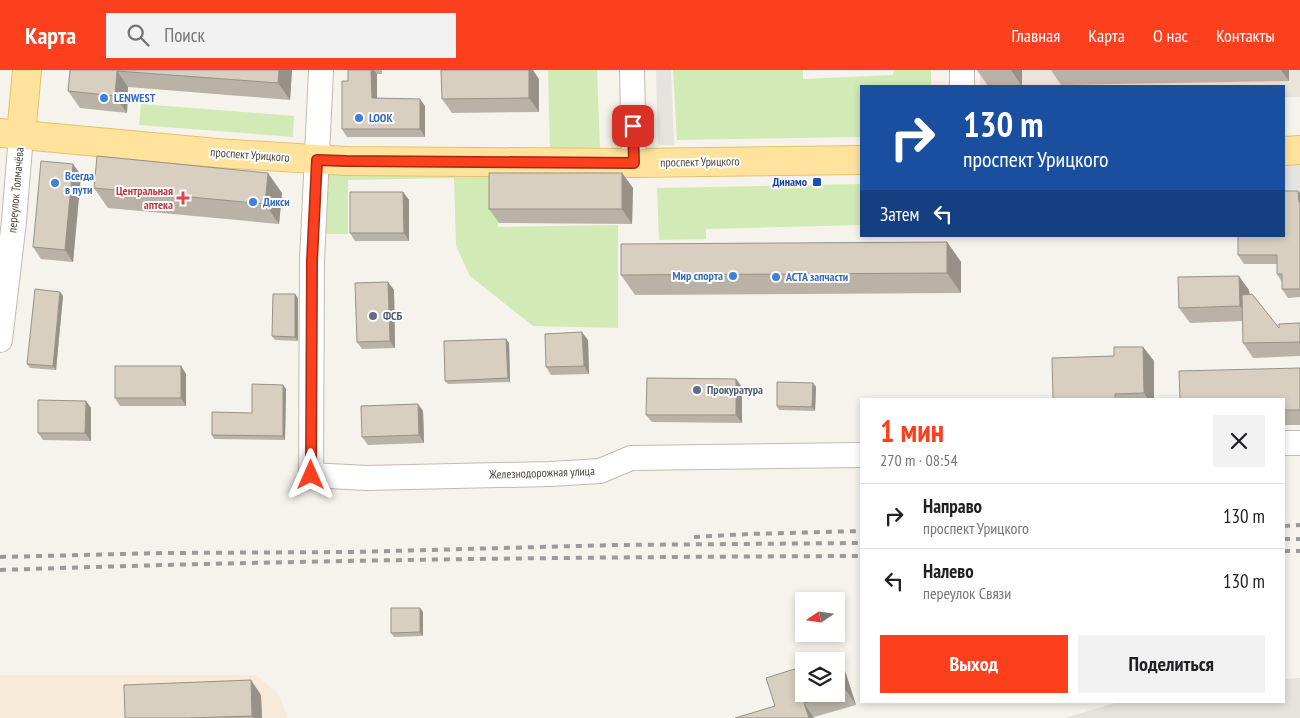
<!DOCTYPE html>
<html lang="ru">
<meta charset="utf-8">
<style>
:root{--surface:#fff;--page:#f2f2f2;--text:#202124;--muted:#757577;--line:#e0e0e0;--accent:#fc3f1d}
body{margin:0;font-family:"PT Sans Narrow",sans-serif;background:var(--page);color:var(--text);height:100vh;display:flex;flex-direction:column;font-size:19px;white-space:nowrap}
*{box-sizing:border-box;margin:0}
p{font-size:16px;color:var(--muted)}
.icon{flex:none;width:28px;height:28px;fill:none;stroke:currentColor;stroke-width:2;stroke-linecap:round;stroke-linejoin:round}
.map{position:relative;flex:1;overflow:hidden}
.drawer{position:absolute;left:860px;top:328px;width:425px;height:305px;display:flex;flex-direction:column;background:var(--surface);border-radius:0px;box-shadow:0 2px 8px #0003}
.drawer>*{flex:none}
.banner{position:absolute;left:860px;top:15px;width:425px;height:152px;border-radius:0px;box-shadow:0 2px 8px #0003;background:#1a4fa0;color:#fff;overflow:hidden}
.needle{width:32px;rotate:257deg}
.tools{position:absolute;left:795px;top:522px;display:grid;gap:10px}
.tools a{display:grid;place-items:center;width:50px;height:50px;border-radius:0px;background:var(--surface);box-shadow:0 2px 8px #0003;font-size:25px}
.pin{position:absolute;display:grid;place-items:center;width:42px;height:42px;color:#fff;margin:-21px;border-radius:10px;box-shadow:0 2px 8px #0006}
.me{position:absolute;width:55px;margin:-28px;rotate:0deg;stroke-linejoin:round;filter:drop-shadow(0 0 4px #0008)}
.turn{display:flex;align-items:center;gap:18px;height:105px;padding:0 20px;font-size:22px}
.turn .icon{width:65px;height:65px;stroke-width:2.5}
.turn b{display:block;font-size:35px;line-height:42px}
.then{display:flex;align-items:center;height:48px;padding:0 20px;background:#0003;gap:10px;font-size:19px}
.round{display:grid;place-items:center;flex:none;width:52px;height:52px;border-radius:0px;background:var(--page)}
.head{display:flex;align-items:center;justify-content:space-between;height:85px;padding:0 20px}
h1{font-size:30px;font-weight:600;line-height:38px;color:var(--accent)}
.cta{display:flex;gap:10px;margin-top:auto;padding:10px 20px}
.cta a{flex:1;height:58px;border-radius:0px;background:var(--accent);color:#fff;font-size:20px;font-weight:600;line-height:58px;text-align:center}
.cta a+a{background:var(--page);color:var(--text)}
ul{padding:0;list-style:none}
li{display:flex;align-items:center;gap:15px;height:65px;padding:0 20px;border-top:1px solid var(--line)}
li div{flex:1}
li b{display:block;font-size:19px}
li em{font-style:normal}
header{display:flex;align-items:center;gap:30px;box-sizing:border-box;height:70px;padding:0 25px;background:var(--accent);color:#fff}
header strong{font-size:24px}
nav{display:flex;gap:28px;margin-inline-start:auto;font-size:18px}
.search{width:350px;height:45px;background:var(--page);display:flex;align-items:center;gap:12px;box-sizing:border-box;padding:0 18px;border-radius:0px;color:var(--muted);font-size:19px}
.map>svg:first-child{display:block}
.residential{fill:#eae5da}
.commercial{fill:#f7ead8}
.industrial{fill:#e6e2dd}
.green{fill:#d2eab5}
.parking{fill:#e5e3e0}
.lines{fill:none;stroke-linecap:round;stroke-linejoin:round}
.minor-casing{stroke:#c2bbae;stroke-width:26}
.major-casing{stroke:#e6c16a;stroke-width:30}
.minor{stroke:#fff;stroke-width:24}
.major{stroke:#ffe39c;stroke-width:28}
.rail{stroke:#9a9a9a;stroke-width:4;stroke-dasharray:6 6;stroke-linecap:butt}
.wall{fill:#bab2a6}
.shaded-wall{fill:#979187}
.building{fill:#d8cfc1;stroke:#979187}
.route-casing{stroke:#a42913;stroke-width:12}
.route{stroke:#fc3f1d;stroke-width:9}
.shop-dot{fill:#3f7fe0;stroke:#fff;stroke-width:2}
.transit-dot{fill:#1a4fb4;stroke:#fff;stroke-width:2}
.health-dot{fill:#e0444e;stroke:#fff;stroke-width:2}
.service-dot{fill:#5c6f8a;stroke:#fff;stroke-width:2}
.labels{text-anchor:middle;stroke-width:4;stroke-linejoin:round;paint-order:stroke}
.shop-label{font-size:12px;font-weight:bold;fill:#366cbe;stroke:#fff;text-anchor:start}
.street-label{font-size:12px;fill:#4b4439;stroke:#fff}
.transit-label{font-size:12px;font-weight:bold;fill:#164399;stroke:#fff;text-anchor:end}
.health-label{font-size:12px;font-weight:bold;fill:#be3a42;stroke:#fff;text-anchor:end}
.service-label{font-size:12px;font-weight:bold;fill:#4e5e75;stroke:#fff;text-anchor:start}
</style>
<header>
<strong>Карта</strong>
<div class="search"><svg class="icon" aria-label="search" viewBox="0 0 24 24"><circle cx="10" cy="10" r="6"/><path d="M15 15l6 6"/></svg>Поиск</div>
<nav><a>Главная</a><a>Карта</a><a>О нас</a><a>Контакты</a></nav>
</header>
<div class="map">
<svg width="1300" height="648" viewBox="0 0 1300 648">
<rect width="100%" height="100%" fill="#f6f3ec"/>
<path class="residential" d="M980,0H1300V27H1284V16H980Z"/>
<path class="commercial" d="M0,605H256L278,623L288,648H0Z"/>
<path class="industrial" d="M1300,608V648H1065L1122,631H1284V609Z"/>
<g class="green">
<path d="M548,0H597L600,80L550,82Z"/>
<path d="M673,0H803V9L893,5L894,0H931V16H861V67L677,70Z"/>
<path d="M141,34L294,46L293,67L139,55Z"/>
<path d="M640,91V108L498,107V157L618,155V258L533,256L470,206L456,176L454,108L348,110V164H323L325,92Z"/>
<path d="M861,114V155L706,159V169L659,170L657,118Z"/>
</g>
<g class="parking">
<path d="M656,0H671L674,75H658Z"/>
<rect x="1284" y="86" width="16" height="44"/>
</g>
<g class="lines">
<defs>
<g id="minor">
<path d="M321,0L312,191L311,405L366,408L550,404L600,401L631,388L861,385"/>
<path d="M632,0L634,93"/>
<path d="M962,0V16"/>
<path d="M0,270L14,151L21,65"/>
<path d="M1284,373H1300"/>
</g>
<g id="major">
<path d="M0,63L217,83L346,91L634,93L861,90"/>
<path d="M21,65L27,0"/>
<path d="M1284,81L1300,80"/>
</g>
</defs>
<use href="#minor" class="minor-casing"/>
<use href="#major" class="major-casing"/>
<use href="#minor" class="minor"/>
<use href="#major" class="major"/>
<g class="rail">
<path d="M1284,456L1300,455"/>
<path d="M694,467L749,464L861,461"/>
<path d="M1284,469H1300"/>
<path d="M1284,481H1300"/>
<path d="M0,487L163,483L353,482L615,475L861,473"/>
<path d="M0,500C287,490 574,487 861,486"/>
</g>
</g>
<g class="wall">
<path d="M70,0H292L290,30L128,17L127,43L80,38L68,21Z"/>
<path d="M348,0H382V4H377V29L425,36V67H347L342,59L348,11Z"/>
<path d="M977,0H1022V16H988Z"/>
<path d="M1051,0H1289V11L1061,15Z"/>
<path d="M539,9V42L452,43L442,29Z"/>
<path d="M622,103L633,118L632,154L499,153L489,139Z"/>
<path d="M81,105L73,192L41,189L33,177Z"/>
<path d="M94,118L282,123L279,154L108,138Z"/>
<path d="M403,122L409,130V171H355L350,163Z"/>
<path d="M1300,123V227L1288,228L1282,219V212L1277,204V194H1244L1238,185Z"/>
<path d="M947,172L961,192V223L635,225L621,205Z"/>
<path d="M388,212L394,220L395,278L362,279L357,272Z"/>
<path d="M1249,220L1250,224L1279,258L1300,253V286L1253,288L1243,273V251L1190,253L1179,238Z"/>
<path d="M60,222L63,226L56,300L30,298L27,294Z"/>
<path d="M298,228V271L275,270L272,266Z"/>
<path d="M506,269L509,273L510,312L448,314L445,311Z"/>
<path d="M588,270L589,304L551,305L546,297Z"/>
<path d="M1143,277L1154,291V329H1053L1114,286Z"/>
<path d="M181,296L186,304V336H120L115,328Z"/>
<path d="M1300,298V355H1284V329Z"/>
<path d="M736,309L742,317V353L652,352L646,345Z"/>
<path d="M813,313L816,317L815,341L779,340L777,336Z"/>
<path d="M283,315L286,319L285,370L214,369L212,365L252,343Z"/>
<path d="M86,331L91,338V371L43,370L38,363Z"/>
<path d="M423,341L424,373L368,375L362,367Z"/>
<path d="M420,538L423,542V566L394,567L391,563Z"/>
<path d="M835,586L845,601L856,635L814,647L775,636L804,624H836V591Z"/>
<path d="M261,625L262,648H125Z"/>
</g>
<g class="shaded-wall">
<path d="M279,0H292L290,30L278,13Z"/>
<path d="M371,0H374L377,4V36L372,28Z"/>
<path d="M529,0H533L539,9V42L529,28Z"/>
<path d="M1011,0H1022V16Z"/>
<path d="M1281,0H1289V11Z"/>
<path d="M117,1L128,17L127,43L115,26Z"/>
<path d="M420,29L425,36V67L420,59Z"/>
<path d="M73,94L81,105L73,192L65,180Z"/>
<path d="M268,103L282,123L279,154L265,134Z"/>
<path d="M622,103L633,118L632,154L622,139Z"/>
<path d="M1298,121L1300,123V134L1299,132Z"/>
<path d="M403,122L409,130V171L404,163Z"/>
<path d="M947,172L961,192V223L947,203Z"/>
<path d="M1239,206L1249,220L1251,251L1240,236Z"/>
<path d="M388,212L394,220L395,278L390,271Z"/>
<path d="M60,222L63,226L56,300L53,296Z"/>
<path d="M295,224L298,228V271L295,267Z"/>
<path d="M582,262L588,270L589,304L584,296Z"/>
<path d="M506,269L509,273L510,312L508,308Z"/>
<path d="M1143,277L1154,291V329H1148L1144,323Z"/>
<path d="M181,296L186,304V336L181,328Z"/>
<path d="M736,309L742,317V353L736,345Z"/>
<path d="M813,313L816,317L815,341L812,337Z"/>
<path d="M283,315L286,319L285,370L283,366Z"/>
<path d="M86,331L91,338V371L85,363Z"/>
<path d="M418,334L423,341L424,373L419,365Z"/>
<path d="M420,538L423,542V566L420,562Z"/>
<path d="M835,586L845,601L856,635L846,620Z"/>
<path d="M251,610L261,625L262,648H254L252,646Z"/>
<path d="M804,633L814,648H809Z"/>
</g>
<g class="building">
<path d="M70,0H279L278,13L117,1L115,26L68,21Z"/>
<path d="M348,0H371L372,28L420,29V59H342V11H348Z"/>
<path d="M441,0H529V28L442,29Z"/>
<path d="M97,86L268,103L265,134L94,118Z"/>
<path d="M41,91L73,94L65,180L33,177Z"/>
<rect x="489" y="103" width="133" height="36"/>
<path d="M1284,121H1298L1299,132H1300V219H1282V204H1277V185H1238V166H1284Z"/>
<path d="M350,122H403L404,163H350Z"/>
<path d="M947,172V203L621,205V174Z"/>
<path d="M1239,206L1240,236L1179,238L1178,207Z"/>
<path d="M388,212L390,271L357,272L355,213Z"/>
<path d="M35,219L60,222L53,296L27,294Z"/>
<path d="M273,224H295V267L272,266Z"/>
<path d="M1252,224L1279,258V254L1300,253V272L1243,273L1242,225Z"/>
<path d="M582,262L584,296L546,297L545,264Z"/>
<path d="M506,269L508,308L445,311L444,271Z"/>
<path d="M1114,277H1143L1144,323L1115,324V329H1053L1052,288L1114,286Z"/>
<rect x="115" y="296" width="66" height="32"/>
<path d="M1300,298V340H1284V329H1180L1179,301Z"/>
<path d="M647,308L736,309V345H646Z"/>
<path d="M777,312L813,313L812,337L777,336Z"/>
<path d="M252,314L283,315V366L212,365V342L252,343Z"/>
<path d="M38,330L86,331L85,363H38Z"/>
<path d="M418,334L419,365L362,367L361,336Z"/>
<path d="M391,538H420V562L391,563Z"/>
<path d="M835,586L846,620L836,623V591H818Z"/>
<path d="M804,596V624H834L804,633L809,648H735L775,636L766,608Z"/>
<path d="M251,610L252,646L187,648H125L124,615Z"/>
</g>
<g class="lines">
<defs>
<path id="route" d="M311,405L312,191L317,90L346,91L634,93L633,56"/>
</defs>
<use href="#route" class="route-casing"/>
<use href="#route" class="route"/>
</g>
<g class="shop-dot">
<circle cx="104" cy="28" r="5"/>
<circle cx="359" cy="48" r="5"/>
<circle cx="55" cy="113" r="5"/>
<circle cx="253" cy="132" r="5"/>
<circle cx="733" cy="206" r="5"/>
<circle cx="776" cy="207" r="5"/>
</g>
<rect class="transit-dot" x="812" y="107" width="10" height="10" rx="2.5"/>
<path class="health-dot" d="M180.5 120.5h5v5h5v5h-5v5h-5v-5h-5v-5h5z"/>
<g class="service-dot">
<circle cx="373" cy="246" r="5"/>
<circle cx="697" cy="320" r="5"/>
</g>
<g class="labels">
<g class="shop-label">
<text x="114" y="32">LENWEST</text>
<text x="369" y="52">LOOK</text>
<text x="65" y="110">Всегда<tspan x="65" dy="14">в пути</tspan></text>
<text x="263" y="136">Дикси</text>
<text x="723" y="210" text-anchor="end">Мир спорта</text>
<text x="786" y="211">АСТА запчасти</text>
</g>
<g class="street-label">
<text transform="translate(250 85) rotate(4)" y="4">проспект Урицкого</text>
<text transform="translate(700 92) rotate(-1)" y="4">проспект Урицкого</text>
<text transform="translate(16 120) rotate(-85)" y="4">переулок Толмачёва</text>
<text transform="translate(542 403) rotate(-2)" y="4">Железнодорожная улица</text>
</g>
<g class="transit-label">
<text x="807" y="116">Динамо</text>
</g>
<g class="health-label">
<text x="173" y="125">Центральная<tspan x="173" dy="14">аптека</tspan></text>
</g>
<g class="service-label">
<text x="383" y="250">ФСБ</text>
<text x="707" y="324">Прокуратура</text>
</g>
</g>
</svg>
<div class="tools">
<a><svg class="needle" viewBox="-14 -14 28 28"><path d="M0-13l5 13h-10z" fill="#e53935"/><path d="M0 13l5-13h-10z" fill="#757577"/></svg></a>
<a><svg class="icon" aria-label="layers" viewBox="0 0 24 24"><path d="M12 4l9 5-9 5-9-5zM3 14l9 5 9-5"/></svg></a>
</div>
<div class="pin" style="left:633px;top:56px;background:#d93025"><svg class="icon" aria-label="arrive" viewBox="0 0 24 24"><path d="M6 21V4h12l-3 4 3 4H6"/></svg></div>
<svg class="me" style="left:311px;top:405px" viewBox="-20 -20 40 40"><path d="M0-17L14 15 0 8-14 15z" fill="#fc3f1d" stroke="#fff" stroke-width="4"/></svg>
<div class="banner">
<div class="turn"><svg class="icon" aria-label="right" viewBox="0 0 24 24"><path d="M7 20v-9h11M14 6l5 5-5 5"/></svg><div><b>130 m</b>проспект Урицкого</div></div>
<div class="then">Затем<svg class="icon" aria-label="left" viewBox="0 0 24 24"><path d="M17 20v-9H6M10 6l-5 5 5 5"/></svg></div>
</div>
<section class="drawer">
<div class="head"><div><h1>1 мин</h1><p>270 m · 08:54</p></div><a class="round"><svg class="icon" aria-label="close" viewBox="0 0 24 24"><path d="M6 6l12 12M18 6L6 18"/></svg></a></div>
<ul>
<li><svg class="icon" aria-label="right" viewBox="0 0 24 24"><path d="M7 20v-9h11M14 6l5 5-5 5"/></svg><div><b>Направо</b><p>проспект Урицкого</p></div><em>130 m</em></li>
<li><svg class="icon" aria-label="left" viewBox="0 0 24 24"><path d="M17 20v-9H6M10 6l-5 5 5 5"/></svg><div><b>Налево</b><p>переулок Связи</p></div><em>130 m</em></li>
</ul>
<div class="cta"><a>Выход</a><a>Поделиться</a></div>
</section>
</div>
